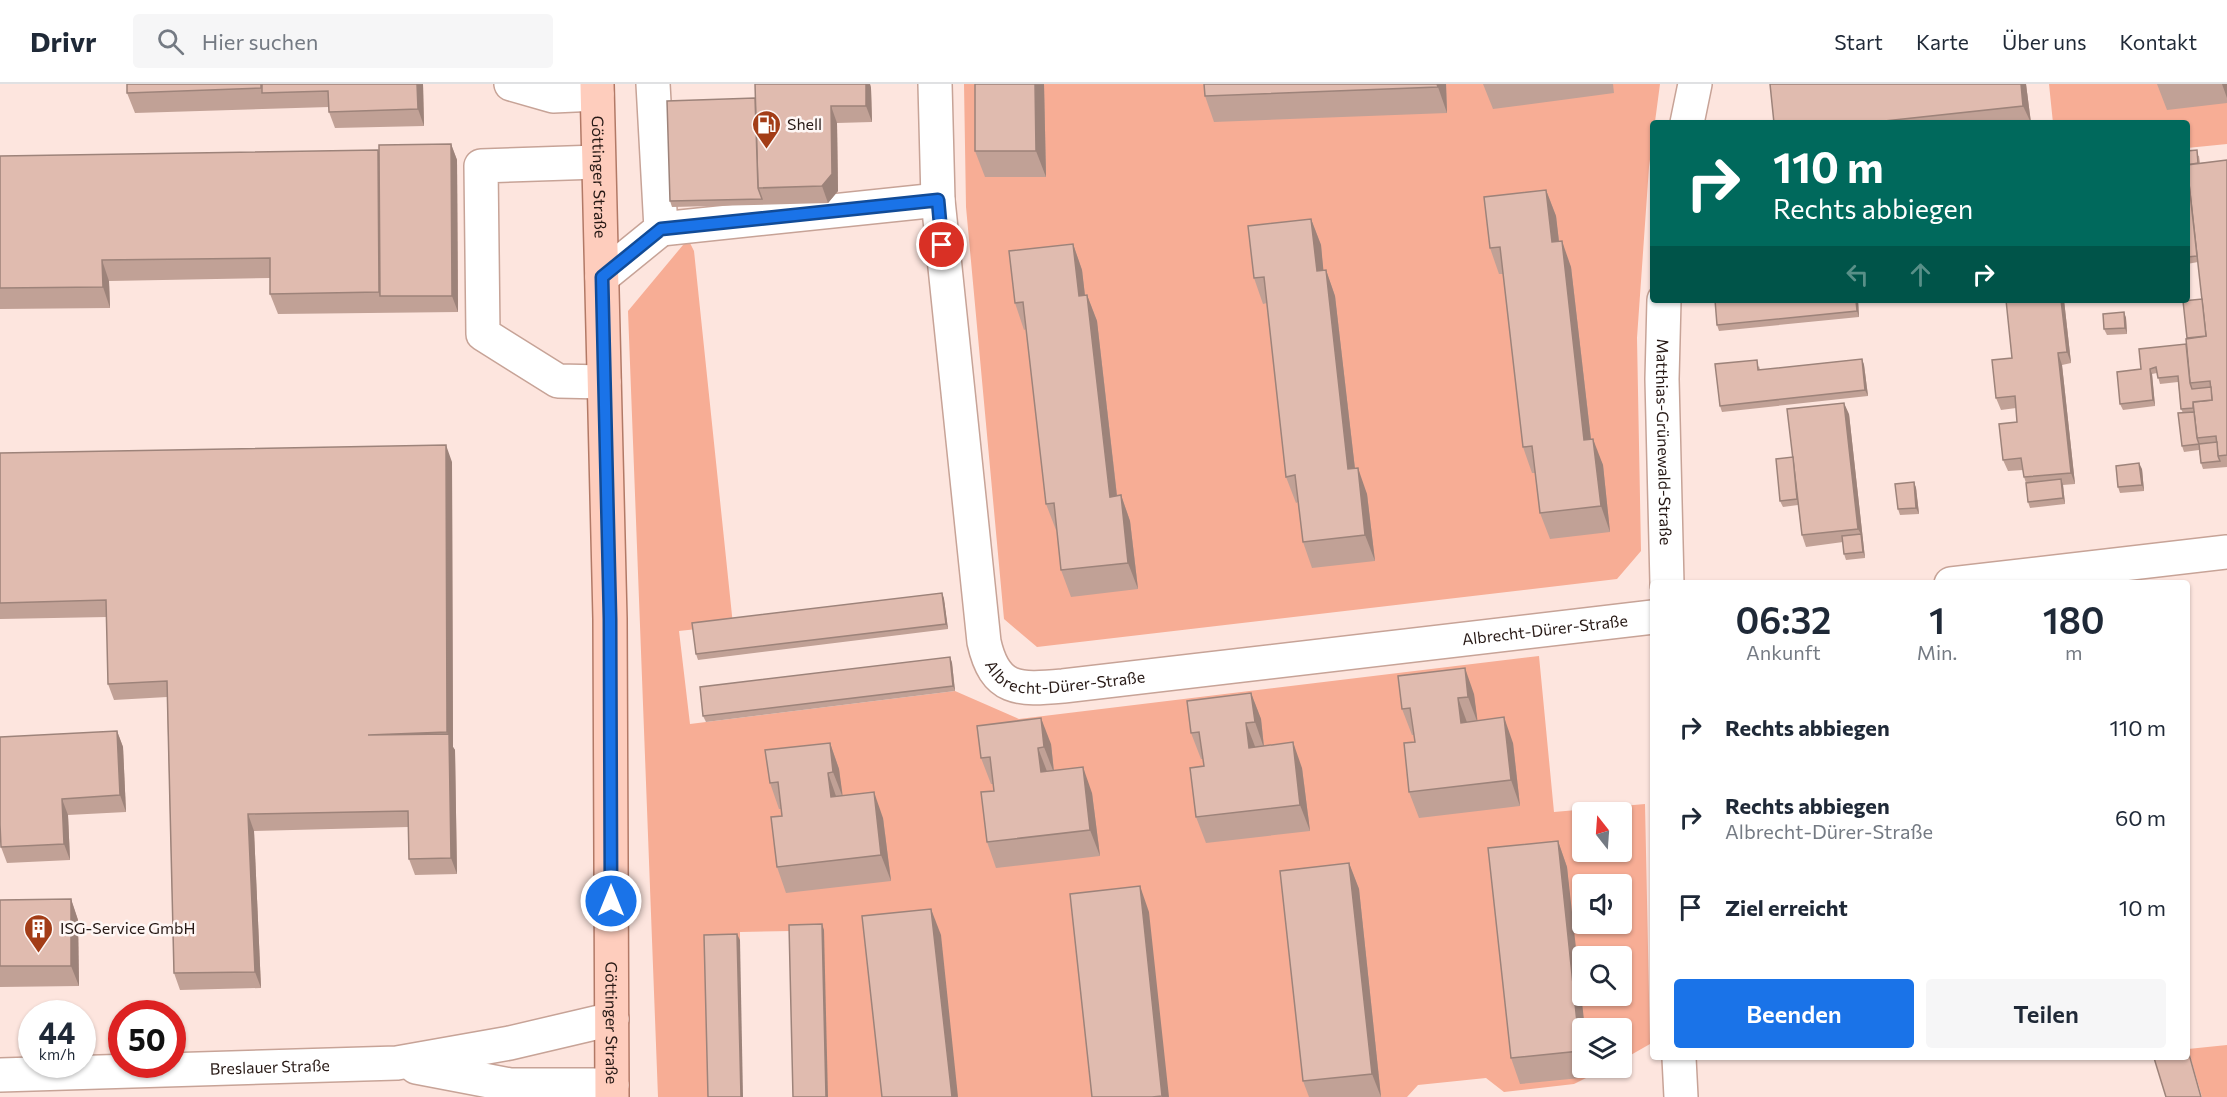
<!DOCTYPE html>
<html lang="de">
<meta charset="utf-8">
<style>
:root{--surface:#fff;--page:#f6f6f7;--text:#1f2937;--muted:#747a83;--line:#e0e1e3;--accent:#1a73e8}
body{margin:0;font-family:Commissioner,sans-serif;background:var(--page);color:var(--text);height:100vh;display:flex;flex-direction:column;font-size:22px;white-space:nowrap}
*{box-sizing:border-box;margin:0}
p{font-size:20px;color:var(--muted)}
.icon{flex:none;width:33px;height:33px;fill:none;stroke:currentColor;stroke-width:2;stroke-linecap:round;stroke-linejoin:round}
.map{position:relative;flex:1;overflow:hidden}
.drawer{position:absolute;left:1650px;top:496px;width:540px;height:480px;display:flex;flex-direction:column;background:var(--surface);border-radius:6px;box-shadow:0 2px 4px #0004}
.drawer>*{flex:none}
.top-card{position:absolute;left:1650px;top:36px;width:540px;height:183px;border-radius:6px;box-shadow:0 2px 4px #0004;background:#00695c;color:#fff;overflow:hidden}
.needle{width:39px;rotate:343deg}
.fabs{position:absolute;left:1572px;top:718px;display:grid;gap:12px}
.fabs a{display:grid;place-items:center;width:60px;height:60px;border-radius:6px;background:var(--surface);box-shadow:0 2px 4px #0004;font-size:30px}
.speed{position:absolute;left:18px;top:916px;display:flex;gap:12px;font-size:30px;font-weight:700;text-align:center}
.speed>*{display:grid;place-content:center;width:78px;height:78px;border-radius:50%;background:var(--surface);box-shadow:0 2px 4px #0004;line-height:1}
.speed small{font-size:15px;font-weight:400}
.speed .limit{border:9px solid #d22;background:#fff;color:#111}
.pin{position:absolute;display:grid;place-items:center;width:51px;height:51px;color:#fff;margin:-26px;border:3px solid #fff;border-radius:50%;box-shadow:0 2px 6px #0007}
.me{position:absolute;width:66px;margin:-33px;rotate:0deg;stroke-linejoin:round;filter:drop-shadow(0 0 4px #0008)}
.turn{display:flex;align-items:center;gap:21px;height:126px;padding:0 24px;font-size:27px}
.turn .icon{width:78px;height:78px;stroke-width:2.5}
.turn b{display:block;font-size:42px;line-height:51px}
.lanes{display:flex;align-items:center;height:57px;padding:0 24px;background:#0003;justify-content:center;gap:30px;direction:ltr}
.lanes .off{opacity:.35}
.eta{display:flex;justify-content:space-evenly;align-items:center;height:102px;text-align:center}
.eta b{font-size:36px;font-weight:600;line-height:42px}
.button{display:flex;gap:12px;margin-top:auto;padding:12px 24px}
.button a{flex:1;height:69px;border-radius:6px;background:var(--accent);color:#fff;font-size:24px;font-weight:600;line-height:69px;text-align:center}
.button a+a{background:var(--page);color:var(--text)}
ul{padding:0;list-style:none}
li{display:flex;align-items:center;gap:18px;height:90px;padding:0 24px}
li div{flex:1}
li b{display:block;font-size:22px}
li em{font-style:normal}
header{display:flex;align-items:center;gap:36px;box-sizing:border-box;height:84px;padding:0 30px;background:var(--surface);border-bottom:2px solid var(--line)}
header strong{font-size:28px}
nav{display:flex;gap:33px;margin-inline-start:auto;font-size:21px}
.search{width:420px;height:54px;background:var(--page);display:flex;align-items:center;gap:15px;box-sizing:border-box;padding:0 21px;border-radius:6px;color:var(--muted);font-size:22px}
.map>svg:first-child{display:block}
.green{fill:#f7ad95;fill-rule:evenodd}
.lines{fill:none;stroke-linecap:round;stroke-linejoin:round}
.minor-casing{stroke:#c7a397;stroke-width:36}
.major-casing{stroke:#b27966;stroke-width:36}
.minor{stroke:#fff;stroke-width:33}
.major{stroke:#fecdbd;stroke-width:33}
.wall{fill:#c1a196}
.shaded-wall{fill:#9d837a}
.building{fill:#e0bbaf;stroke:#9d837a;stroke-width:1.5}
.route-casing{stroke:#114b97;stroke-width:15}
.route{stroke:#1a73e8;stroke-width:10}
.labels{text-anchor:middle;stroke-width:5;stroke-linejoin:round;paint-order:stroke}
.poi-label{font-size:16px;fill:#271915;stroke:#fef6f4;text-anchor:start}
.street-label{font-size:16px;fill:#271915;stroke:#fef6f4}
</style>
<header>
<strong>Drivr</strong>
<div class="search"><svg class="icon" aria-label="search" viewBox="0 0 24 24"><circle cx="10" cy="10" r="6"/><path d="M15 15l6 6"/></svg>Hier suchen</div>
<nav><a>Start</a><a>Karte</a><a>Über uns</a><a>Kontakt</a></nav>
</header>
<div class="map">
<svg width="2227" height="1013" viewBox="0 0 2227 1013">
<rect width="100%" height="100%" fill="#fde5de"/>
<g class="green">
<path d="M964,0H1660L1649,83L1637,254L1641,467L1617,495L1037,563L1004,535L966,123Z"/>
<path d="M2049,0H2227V60L2187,64V39H2053Z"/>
<path d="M688,155L694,167L733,541L679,547L690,640L955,607L1019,635L1539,572L1554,728L1645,720L1650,960L1622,976V945H1582V984H1606L1574,1000L1504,1008L1486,994L1418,1001L1407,1013H828L791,847L740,848V856L706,857L710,1013H658L628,227ZM1582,729H1622V768H1582ZM1582,801H1622V840H1582ZM1582,873H1622V912H1582Z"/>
<path d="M2227,961V1013H2202L2188,965Z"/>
</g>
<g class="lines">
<defs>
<g id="minor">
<path d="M511,0L553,12L597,10"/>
<path id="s1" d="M935,0L938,116L984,558C995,607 1018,606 1063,602L1653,533"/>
<path d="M1687,39L1695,0"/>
<path d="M598,78L481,82L483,250L558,297L604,298"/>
<path d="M661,145L938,116"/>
<path d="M602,193L661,145L653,0"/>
<path id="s2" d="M1664,216L1662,295L1667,500"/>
<path d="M1951,500L2227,468"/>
<path d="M1679,974L1681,1013"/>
<path d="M416,983L510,1001H612"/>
<path id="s3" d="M0,991L397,979L510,959L612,935"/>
</g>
<g id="major">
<path id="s4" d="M597,0L610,535L612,1013"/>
</g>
</defs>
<use href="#minor" class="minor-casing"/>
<use href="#major" class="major-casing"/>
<use href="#minor" class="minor"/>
<use href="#major" class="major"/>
</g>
<g class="wall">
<path d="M127,0H423L424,42L335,44L329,28V23L135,29L127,9Z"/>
<path d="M755,0H870L871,4L872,38L837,39L838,107L828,119L672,123L670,117L755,14Z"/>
<path d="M1044,0L1046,93H985L975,67Z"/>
<path d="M1204,0H1446L1447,29L1214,38L1205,12Z"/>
<path d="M1483,0H1613L1614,9L1493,25Z"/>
<path d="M2026,0L2031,39H1774Z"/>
<path d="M2157,0H2227V19L2167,26Z"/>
<path d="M451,60L457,76L458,228L278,230L270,210V194L109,197L110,224L0,225V72L379,71Z"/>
<path d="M2187,67L2199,72L2200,79L2227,76V383L2203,385L2201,379L2199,366L2184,368L2182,362L2183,329L2181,325L2178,298L2160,300L2157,289L2152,290L2155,322L2123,326L2120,320L2141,285L2186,260L2187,254L2202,215L2198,178L2187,180Z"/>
<path d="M1546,106L1556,132L1559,157L1571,183L1591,355L1603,381L1610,448L1550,455L1540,429L1535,389H1532L1523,363L1503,190H1499L1490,164Z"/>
<path d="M1311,135L1321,161L1323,186H1326L1335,212L1355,385L1367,410L1375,477L1312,484L1303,458L1298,418L1296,419L1286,393L1267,219L1263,220L1254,194Z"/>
<path d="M1073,160L1082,186L1085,211H1087L1097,237L1117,411H1121L1130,437L1138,505L1071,513L1061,486L1057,446H1056L1046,420L1026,245L1024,246L1015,219Z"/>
<path d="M1858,216L1859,233L1719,247L1717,241Z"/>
<path d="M2064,216L2071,279L2062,281L2075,400L2063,401L2065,420L2030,424L2028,418L2026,399L2024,393L2023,386L2008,387L2003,376L2017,338L2016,324L2001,326L1996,314L2012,274Z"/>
<path d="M2124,228L2126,234L2127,250L2107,251L2104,245Z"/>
<path d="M1862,275L1864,281L1868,312L1722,328L1720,322L1759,282L1760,286Z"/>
<path d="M1849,330L1865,474L1846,476L1844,470L1843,458L1806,463L1802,451L1798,421L1783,423L1780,417L1793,373Z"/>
<path d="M0,369L452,378L453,663L455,666L457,790L415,791L409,775L408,743L254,747L261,904L180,906L174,889L167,613L114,616L108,600L107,533L0,535Z"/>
<path d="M2142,385L2144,407L2120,409L2118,403Z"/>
<path d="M1914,398L1916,404L1919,430L1900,431L1898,425Z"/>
<path d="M942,509L944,515L948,545L698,576L696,570Z"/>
<path d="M950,573L952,579L955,607L706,638L703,632Z"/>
<path d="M1251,609L1261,635L1264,662L1302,684L1310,747L1206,759L1196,733L1204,682L1203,675H1201L1191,649Z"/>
<path d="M1474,610L1477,637L1513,659L1520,722L1419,734L1409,708L1415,658L1414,651H1412L1402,625Z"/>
<path d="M117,647L123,663L126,728L68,731L70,776L7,779L1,763Z"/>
<path d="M830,659L839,685L842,711L883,734L891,797L786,809L777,783L782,732L781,725H779L770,699Z"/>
<path d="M1051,660L1054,686L1092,709L1100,772L996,784L987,758L994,707L993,700H991L981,674Z"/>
<path d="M1558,757L1567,783L1582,945V984H1589L1590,993L1520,1000L1511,974Z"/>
<path d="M1349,779L1359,805L1381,1013H1309L1303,997Z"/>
<path d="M71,815L78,836L79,902L0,903V816Z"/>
</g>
<g class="shaded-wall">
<path d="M417,0H423L424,42L418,25Z"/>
<path d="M866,0H870L871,4L872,38L866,22Z"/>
<path d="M1035,0H1044L1046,93L1036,67Z"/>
<path d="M1437,0H1446L1447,29L1438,3Z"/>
<path d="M2021,0H2026L2031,39L2023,22Z"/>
<path d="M2222,0H2227V14Z"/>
<path d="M831,22L837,39L838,107L828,119L822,102Z"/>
<path d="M451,60L457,76L458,228L452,212Z"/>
<path d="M378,66L385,87L380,212L379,208Z"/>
<path d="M1546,106L1556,132L1562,184L1552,158Z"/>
<path d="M1311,135L1321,161L1326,213L1317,187Z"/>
<path d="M1562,157L1571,183L1594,382L1584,356Z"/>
<path d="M1073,160L1082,186L1088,238L1079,212Z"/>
<path d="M102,176L109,197L110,224L103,203Z"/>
<path d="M1326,186L1335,212L1358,411L1348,385Z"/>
<path d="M1087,211L1097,237L1120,439L1110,413Z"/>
<path d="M1856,216H1858L1859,233L1857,227Z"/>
<path d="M2061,216H2064L2071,279L2067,268Z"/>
<path d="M2124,228L2126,234L2127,250L2125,244Z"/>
<path d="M2058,269L2062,281L2075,400L2071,389Z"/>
<path d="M1862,275L1864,281L1868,312L1865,306Z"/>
<path d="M2150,285L2152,290L2155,322L2153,316Z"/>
<path d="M1844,319L1849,330L1865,474L1863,468L1861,450L1858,445Z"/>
<path d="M1593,355L1603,381L1610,448L1601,422Z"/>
<path d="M446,361L452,378L453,663L455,666L457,790L451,774L449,652L447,648Z"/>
<path d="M2139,379L2142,385L2144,407L2142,401Z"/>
<path d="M1358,384L1367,410L1375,477L1365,451Z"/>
<path d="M2061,395L2063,401L2065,420L2063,414Z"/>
<path d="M1914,398L1916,404L1919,430L1916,424Z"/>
<path d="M1121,411L1130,437L1138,505L1128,479Z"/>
<path d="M942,509L944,515L948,545L946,540Z"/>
<path d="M950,573L952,579L955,607L953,602Z"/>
<path d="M1465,584L1474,610L1478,640L1468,613Z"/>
<path d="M1251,609L1261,635L1264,664L1255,638Z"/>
<path d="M1458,614L1468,641L1461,639Z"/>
<path d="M1504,633L1513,659L1520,722L1511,696Z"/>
<path d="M1041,634L1051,660L1054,689L1044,663Z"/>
<path d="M1246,639L1256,665L1249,664Z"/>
<path d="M117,647L123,663L126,728L120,711Z"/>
<path d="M1293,658L1302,684L1310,747L1300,721Z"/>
<path d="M830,659L839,685L843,714L833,688Z"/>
<path d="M1038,664L1048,690L1041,688Z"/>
<path d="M1083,683L1092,709L1100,772L1090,746Z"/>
<path d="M828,689L837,715L831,713Z"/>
<path d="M874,708L883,734L891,797L881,771Z"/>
<path d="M62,715L68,731L70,776L64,760Z"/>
<path d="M248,730L254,747L261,904L255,888Z"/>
<path d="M1558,757L1567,783L1585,945H1582V973L1580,967Z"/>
<path d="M1349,779L1359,805L1381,1013L1372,990Z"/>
<path d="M1140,802L1149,828L1169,1013H1162V1012Z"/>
<path d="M71,815L78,836L79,902L71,882Z"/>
<path d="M931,825L941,851L958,1013H952Z"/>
<path d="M822,840L824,846L828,1013H826Z"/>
<path d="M737,850L740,856L743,1013H741Z"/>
</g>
<g class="building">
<path d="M127,0H261V4L127,9Z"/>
<path d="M262,0H417L418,25L329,28L328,7L262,9Z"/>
<path d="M755,0H866V22H831L832,90L822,102L758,104Z"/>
<path d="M975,0H1035L1036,67H975Z"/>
<path d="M1204,0H1437L1438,3L1205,12Z"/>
<path d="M1770,0H2021L2023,22L1866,39H1774Z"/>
<path d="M755,14L758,104L762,115L670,117L667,17Z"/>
<path d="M451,60L452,212H380L379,61Z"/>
<path d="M378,66L379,208L270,210V174L102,176L103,203L0,204V72Z"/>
<path d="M2197,66L2198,79L2187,81V67Z"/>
<path d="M2227,76V371L2218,372L2216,352L2197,354L2193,318L2212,316L2210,297L2190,299L2186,255L2206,252L2187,81Z"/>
<path d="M2187,82L2197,172L2187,173Z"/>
<path d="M1546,106L1552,158L1562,157L1584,356L1593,355L1601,422L1540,429L1532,362L1523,363L1500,163L1490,164L1484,113Z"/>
<path d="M1311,135L1317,187L1326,186L1348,385L1358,384L1365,451L1303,458L1295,391L1286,393L1264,193L1254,194L1248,142Z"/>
<path d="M1073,160L1079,212L1087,211L1110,413L1121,411L1128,479L1061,486L1054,419L1046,420L1023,218L1015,219L1009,167Z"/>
<path d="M2202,215L2206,252L2187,254L2183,217Z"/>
<path d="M1715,216H1856L1857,227L1717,241Z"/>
<path d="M2006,216H2061L2067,268L2058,269L2071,389L2024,393L2021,374L2003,376L1999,340L2017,338L2015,312L1996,314L1992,276L2012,274Z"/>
<path d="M2124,228L2125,244L2104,245L2103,230Z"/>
<path d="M2186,260L2190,299L2192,305L2211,303L2212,316L2193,318V324L2181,325L2178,292L2158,294L2156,283L2150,285L2153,316L2120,320L2117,288L2141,285L2139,265Z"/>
<path d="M1862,275L1865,306L1720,322L1715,280L1757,276L1758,286Z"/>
<path d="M1844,319L1858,445L1802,451L1787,325Z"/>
<path d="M2194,328L2197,354L2199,360L2182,362L2178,329Z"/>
<path d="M2217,358L2218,372L2220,377L2201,379L2199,360Z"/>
<path d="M446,361L447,648L368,651L449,650L451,774L409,775L408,727L248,730L255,888L174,889L167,597L108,600L106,516L0,519V369Z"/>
<path d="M1793,373L1797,415L1780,417L1776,375Z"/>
<path d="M2139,379L2142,401L2118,403L2116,382Z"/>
<path d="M2061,395L2063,414L2028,418L2026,399Z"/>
<path d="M1914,398L1916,424L1898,425L1895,400Z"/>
<path d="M1861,450L1863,468L1844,470L1842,452Z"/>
<path d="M942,509L946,540L696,570L692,539Z"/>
<path d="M950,573L953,602L703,632L700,603Z"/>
<path d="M1465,584L1468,613L1458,614L1461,639L1504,633L1511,696L1409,708L1404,659L1415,658L1410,624L1402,625L1398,592Z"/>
<path d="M1251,609L1255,638L1246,639L1249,664L1293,658L1300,721L1196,733L1190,684L1204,682L1199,648L1191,649L1187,617Z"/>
<path d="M1041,634L1044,663L1038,664L1041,688L1083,683L1090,746L987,758L981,708L994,707L990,673L981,674L977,642Z"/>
<path d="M117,647L120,711L62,715L64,760L1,763L0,740V653Z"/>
<path d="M830,659L833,688L828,689L831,713L874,708L881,771L777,783L771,733L782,732L778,698L770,699L765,666Z"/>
<path d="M1558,757L1580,967L1511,974L1488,764Z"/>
<path d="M1349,779L1372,990L1303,997L1280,787Z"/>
<path d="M1140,802L1162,1012L1152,1013H1092L1070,810Z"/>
<path d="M71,815V882H0V816Z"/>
<path d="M931,825L952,1013H882L862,832Z"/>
<path d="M822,840L826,1013H793L789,841Z"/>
<path d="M737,850L741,1013H708L704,851Z"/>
<path d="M2187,963L2201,1013H2166L2154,974H2187Z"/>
</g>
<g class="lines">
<defs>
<path id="route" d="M611,817L610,535L602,193L661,145L938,116L942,161"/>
</defs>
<use href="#route" class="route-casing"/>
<use href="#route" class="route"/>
</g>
<defs>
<symbol id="fuel-pin" viewBox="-11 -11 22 30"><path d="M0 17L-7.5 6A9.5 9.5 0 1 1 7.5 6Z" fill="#a33d17" stroke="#fef6f4"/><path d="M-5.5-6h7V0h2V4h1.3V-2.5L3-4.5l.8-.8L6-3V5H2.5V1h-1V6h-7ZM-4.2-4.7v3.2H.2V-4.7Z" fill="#fff"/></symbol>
<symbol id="building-pin" viewBox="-11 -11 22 30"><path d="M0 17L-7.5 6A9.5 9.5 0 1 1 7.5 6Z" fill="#a33d17" stroke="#fef6f4"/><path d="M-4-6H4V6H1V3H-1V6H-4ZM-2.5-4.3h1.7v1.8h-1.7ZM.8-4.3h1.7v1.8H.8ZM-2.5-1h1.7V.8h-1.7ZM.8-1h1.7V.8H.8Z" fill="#fff"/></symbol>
</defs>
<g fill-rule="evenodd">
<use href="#fuel-pin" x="750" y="24" width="33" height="45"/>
<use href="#building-pin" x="22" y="828" width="33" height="45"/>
</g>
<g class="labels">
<g class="poi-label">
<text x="787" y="46">Shell</text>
<text x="60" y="850">ISG-Service GmbH</text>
</g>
<g class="street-label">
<text dy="6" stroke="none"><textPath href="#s4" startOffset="93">Göttinger Straße</textPath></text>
<text dy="6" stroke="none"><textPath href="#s2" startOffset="142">Matthias-Grünewald-Straße</textPath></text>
<text dy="6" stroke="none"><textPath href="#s1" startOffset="1150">Albrecht-Dürer-Straße</textPath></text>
<text dy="6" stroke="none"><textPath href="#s1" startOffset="664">Albrecht-Dürer-Straße</textPath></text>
<text dy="6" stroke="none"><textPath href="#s4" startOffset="939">Göttinger Straße</textPath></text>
<text dy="6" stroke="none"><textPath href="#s3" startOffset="270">Breslauer Straße</textPath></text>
</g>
</g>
</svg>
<div class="fabs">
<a><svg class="needle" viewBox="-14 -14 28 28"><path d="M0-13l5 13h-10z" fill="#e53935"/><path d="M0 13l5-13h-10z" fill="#747a83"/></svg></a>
<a><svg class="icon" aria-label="sound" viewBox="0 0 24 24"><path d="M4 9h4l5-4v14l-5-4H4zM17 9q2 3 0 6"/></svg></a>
<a><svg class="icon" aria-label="search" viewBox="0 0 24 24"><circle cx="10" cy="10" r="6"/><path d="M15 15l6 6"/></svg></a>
<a><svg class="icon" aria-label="layers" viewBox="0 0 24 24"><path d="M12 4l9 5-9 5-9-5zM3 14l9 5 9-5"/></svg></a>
</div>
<div class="speed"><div>44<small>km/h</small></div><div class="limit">50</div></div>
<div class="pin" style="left:942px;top:161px;background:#d93025"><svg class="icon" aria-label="arrive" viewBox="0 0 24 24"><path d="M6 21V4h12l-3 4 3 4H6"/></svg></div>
<svg class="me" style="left:611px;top:817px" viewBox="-20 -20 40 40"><circle r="17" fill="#1a73e8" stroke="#fff" stroke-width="3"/><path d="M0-11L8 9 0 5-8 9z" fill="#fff"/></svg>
<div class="top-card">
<div class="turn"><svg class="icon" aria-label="right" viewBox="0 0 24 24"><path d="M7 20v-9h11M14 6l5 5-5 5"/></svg><div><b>110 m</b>Rechts abbiegen</div></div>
<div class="lanes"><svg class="icon off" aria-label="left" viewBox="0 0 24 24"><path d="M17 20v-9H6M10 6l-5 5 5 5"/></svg><svg class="icon off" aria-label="ahead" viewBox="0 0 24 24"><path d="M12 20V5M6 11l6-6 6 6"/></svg><svg class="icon" aria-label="right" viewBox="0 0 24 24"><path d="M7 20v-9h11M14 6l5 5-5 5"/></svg></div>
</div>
<section class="drawer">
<div class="eta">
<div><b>06:32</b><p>Ankunft</p></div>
<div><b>1</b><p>Min.</p></div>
<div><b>180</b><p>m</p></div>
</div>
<ul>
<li><svg class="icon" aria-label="right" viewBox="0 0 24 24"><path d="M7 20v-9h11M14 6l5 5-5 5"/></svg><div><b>Rechts abbiegen</b></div><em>110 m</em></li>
<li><svg class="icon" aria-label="right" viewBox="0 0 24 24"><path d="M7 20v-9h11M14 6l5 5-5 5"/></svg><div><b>Rechts abbiegen</b><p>Albrecht-Dürer-Straße</p></div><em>60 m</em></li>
<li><svg class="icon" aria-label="arrive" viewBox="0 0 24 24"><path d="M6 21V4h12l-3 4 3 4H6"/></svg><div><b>Ziel erreicht</b></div><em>10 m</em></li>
</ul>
<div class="button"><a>Beenden</a><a>Teilen</a></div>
</section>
</div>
